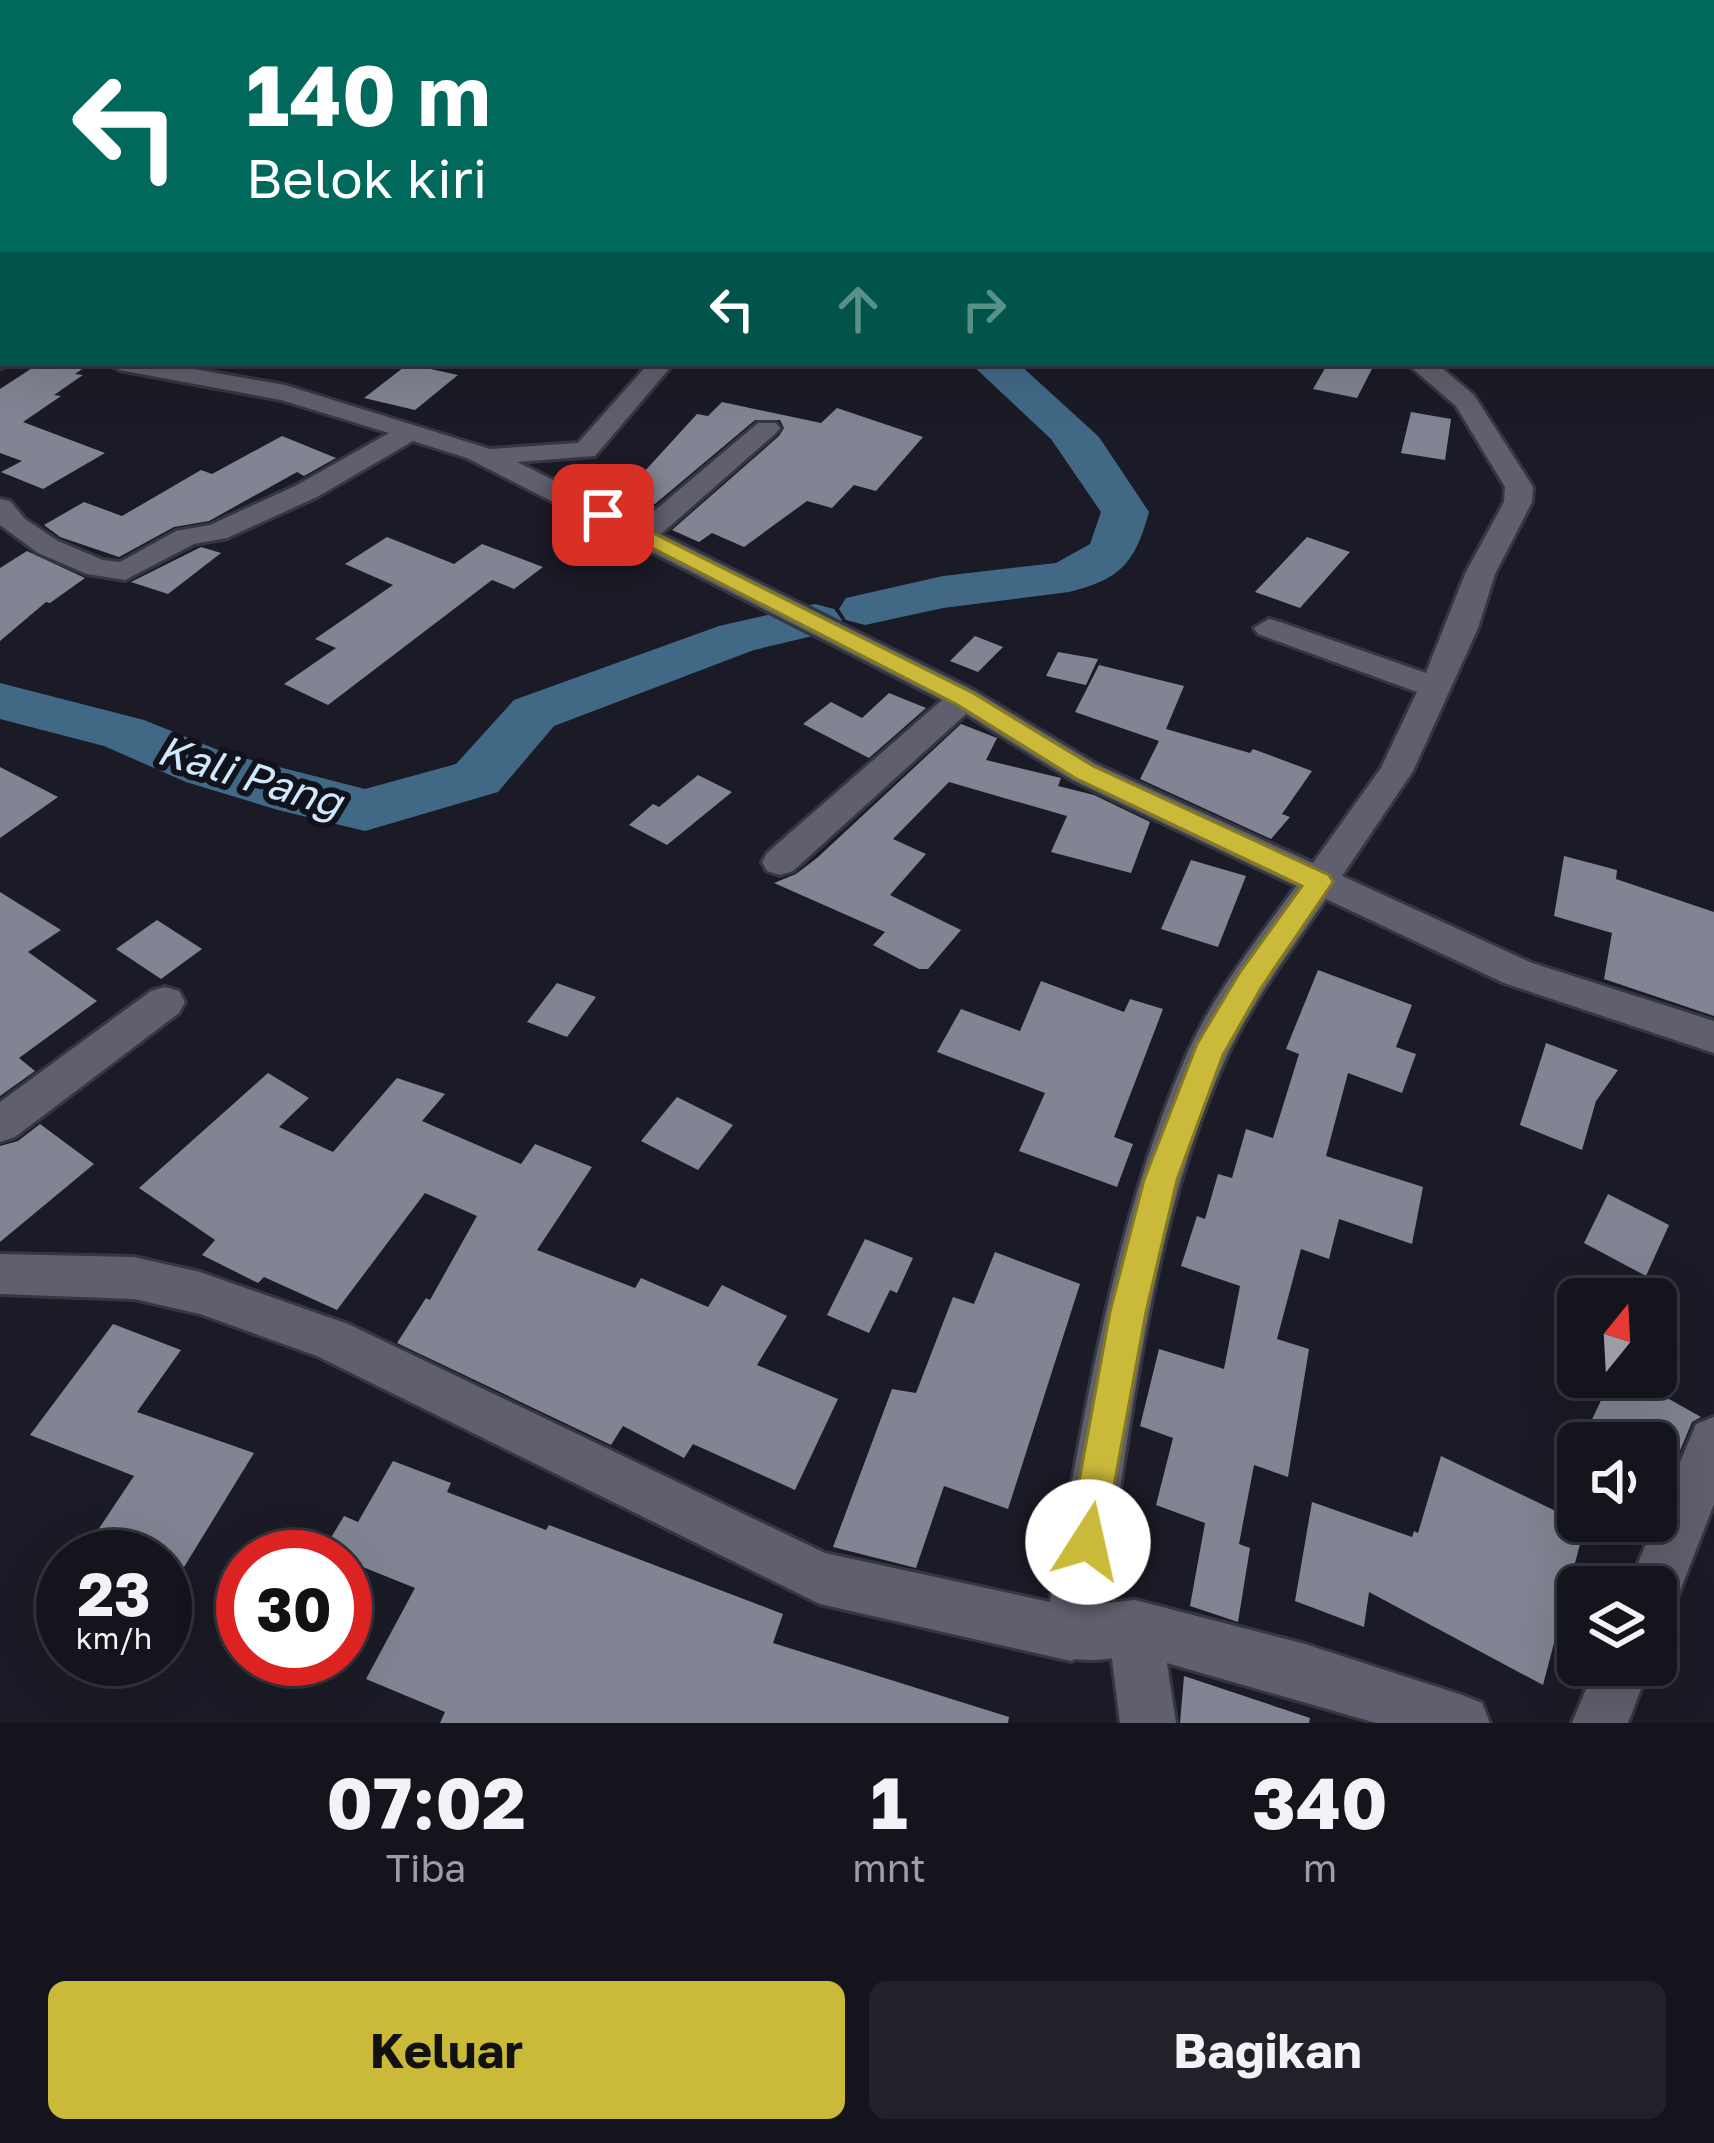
<!DOCTYPE html>
<html lang="id">
<style>
:root{--surface:#14141d;--page:#21212a;--text:#f1f3f6;--muted:#9d9ea4;--line:#33333b;--accent:#cbba39}
body{margin:0;font-family:"Golos Text",sans-serif;background:var(--page);color:var(--text);height:100vh;display:flex;flex-direction:column;font-size:45px;white-space:nowrap}
*{box-sizing:border-box;margin:0}
p{font-size:39px;color:var(--muted)}
.icon{flex:none;width:66px;height:66px;fill:none;stroke:currentColor;stroke-width:2;stroke-linecap:round;stroke-linejoin:round}
.map{position:relative;height:1723px;overflow:hidden}
.sheet{display:flex;flex-direction:column;background:var(--surface);flex:1}
.sheet>*{flex:none}
.banner{position:absolute;left:0px;top:0px;width:1716px;height:366px;box-shadow:0 12px 48px #0002,0 0 0 3px var(--line);background:#00695c;color:#fff;overflow:hidden}
.needle{width:78px;rotate:18deg}
.buttons{position:absolute;left:1557px;top:1278px;display:grid;gap:24px}
.buttons a{display:grid;place-items:center;width:120px;height:120px;border-radius:18px;background:var(--surface);box-shadow:0 12px 48px #0002,0 0 0 3px var(--line);font-size:60px}
.speed{position:absolute;left:36px;top:1530px;display:flex;gap:24px;font-size:60px;font-weight:700;text-align:center}
.speed>*{display:grid;place-content:center;width:156px;height:156px;border-radius:50%;background:var(--surface);box-shadow:0 12px 48px #0002,0 0 0 3px var(--line);line-height:1}
.speed small{font-size:30px;font-weight:400}
.speed .limit{border:18px solid #d22;background:#fff;color:#111}
.pin{position:absolute;display:grid;place-items:center;width:102px;height:102px;color:#fff;margin:-51px;border-radius:24px;box-shadow:0 6px 18px #0006}
.me{position:absolute;width:132px;margin:-66px;rotate:10deg;stroke-linejoin:round;filter:drop-shadow(0 0 9px #0008)}
.turn{display:flex;align-items:center;gap:42px;height:252px;padding:0 48px;font-size:54px}
.turn .icon{width:156px;height:156px;stroke-width:2.5}
.turn b{display:block;font-size:84px;line-height:102px}
.lanes{display:flex;align-items:center;height:114px;padding:0 48px;background:#0003;justify-content:center;gap:60px;direction:ltr}
.lanes .off{opacity:.35}
.eta{display:flex;justify-content:space-evenly;align-items:center;height:204px;text-align:center}
.eta b{font-size:72px;font-weight:700;line-height:84px}
.action{display:flex;gap:24px;margin-top:auto;padding:24px 48px}
.action a{flex:1;height:138px;border-radius:18px;background:var(--accent);color:#111;font-size:48px;font-weight:700;line-height:138px;text-align:center}
.action a+a{background:var(--page);color:var(--text)}
.map>svg:first-child{display:block}
.lines{fill:none;stroke-linecap:round;stroke-linejoin:round}
.river{fill:#416986;fill-rule:evenodd}
.building{fill:#838493}
.street-casing{stroke:#36363f;stroke-width:6}
.secondary-casing{stroke:#36363f;stroke-width:6}
.street{fill:#5f5f6d;fill-rule:evenodd}
.secondary{fill:#5f5f6d;fill-rule:evenodd}
.route{fill:#cbba39;stroke:#847925;stroke-width:3}
.labels{text-anchor:middle;stroke-width:12;stroke-linejoin:round;paint-order:stroke}
.water-label{font-size:42px;font-style:italic;fill:#cfe8fb;stroke:#12121d}
</style>
<div class="map">
<svg width="1714" height="1723" viewBox="0 0 1714 1723">
<rect width="100%" height="100%" fill="#1b1b27"/>
<g class="lines">
<g class="river">
<path d="M769,0H797L798,3H770Z"/>
<path d="M970,363H1018L1099,437L1149,512C1135,562 1122,579 1069,592L943,608L865,625L846,620L839,609L846,598L943,576L1056,563L1090,544L1101,512L1051,439Z"/>
<path d="M815,604L834,609L842,620L834,631L754,650L554,726L498,792L365,831L278,810L186,782L104,746L0,719V683L144,720L228,754L365,789L456,764L514,700L719,626Z"/>
</g>
</g>
<g class="building">
<path d="M40,363H91L75,374L83,375L54,395L61,396L23,422L105,453L43,489L1,472L22,461L0,453V389Z"/>
<path d="M1328,363H1375L1357,398L1313,389Z"/>
<path d="M408,364L458,375L415,410L364,398Z"/>
<path d="M722,402L821,423L837,408L923,437L876,491L854,485L832,508L807,501L744,547L712,533L699,542L672,530L779,436L784,428L780,420H755L655,504L621,497L697,414L708,416Z"/>
<path d="M1411,412L1451,419L1445,460L1401,453Z"/>
<path d="M282,436L336,458L304,476L297,472L209,521L174,527L119,557L60,537L44,525L84,502L122,516L201,470L212,474Z"/>
<path d="M387,537L454,564L482,544L543,567L514,589L492,580L328,705L284,684L336,648L315,639L393,585L345,564Z"/>
<path d="M1307,537L1350,552L1300,608L1255,592Z"/>
<path d="M201,547L221,553L168,594L131,582Z"/>
<path d="M27,551L85,578L50,603L46,602L0,641V568Z"/>
<path d="M975,636L1003,647L978,672L950,661Z"/>
<path d="M1058,652L1098,659L1086,685L1046,676Z"/>
<path d="M1099,665L1184,686L1166,729L1250,753L1253,749L1312,771L1282,814L1290,817L1271,839L1140,779L1159,741L1075,712Z"/>
<path d="M889,693L926,708L869,758L803,724L831,702L862,718Z"/>
<path d="M961,724L997,738L986,760L1061,778L1058,786L1094,795L1150,822L1131,873L1051,852L1067,816L949,782L893,839L926,854L890,895L961,930L928,969H919L873,945L885,932L774,883L796,874L817,858Z"/>
<path d="M0,767L58,797L0,838Z"/>
<path d="M698,775L732,792L667,845L629,825L653,804L659,807Z"/>
<path d="M1564,856L1617,870L1616,879L1714,912V1016L1604,979L1612,933L1554,916Z"/>
<path d="M1191,860L1246,876L1218,947L1161,929Z"/>
<path d="M0,892L61,930L28,952L97,1001L19,1058L35,1071L0,1096Z"/>
<path d="M157,920L202,949L161,979L116,949Z"/>
<path d="M1318,970L1412,1005L1396,1047L1416,1054L1402,1093L1348,1073L1326,1156L1423,1187L1412,1244L1339,1219L1329,1259L1301,1249L1277,1339L1309,1349L1288,1477L1254,1465L1239,1544L1250,1548L1238,1622L1190,1606L1205,1523L1156,1505L1173,1438L1140,1426L1159,1349L1224,1369L1240,1286L1181,1266L1197,1216L1205,1219L1218,1174L1232,1178L1246,1129L1273,1138L1299,1054L1286,1049Z"/>
<path d="M1041,981L1124,1012L1130,999L1163,1009L1114,1137L1133,1144L1117,1187L1019,1151L1045,1093L937,1052L961,1009L1020,1031Z"/>
<path d="M557,983L596,997L567,1037L527,1022Z"/>
<path d="M1546,1043L1618,1070L1596,1101L1582,1150L1520,1125Z"/>
<path d="M268,1073L309,1098L279,1127L333,1152L397,1078L445,1094L422,1121L521,1164L535,1144L592,1167L537,1250L635,1288L641,1278L708,1307L722,1285L787,1316L757,1365L838,1399L795,1490L693,1444L684,1458L623,1426L611,1445L397,1343L426,1298L430,1300L477,1216L425,1193L337,1310L264,1277L258,1283L202,1255L215,1240L139,1188Z"/>
<path d="M677,1097L733,1125L698,1170L641,1141Z"/>
<path d="M40,1124L94,1164L0,1242V1146L18,1141Z"/>
<path d="M1608,1194L1669,1225L1646,1276L1584,1243Z"/>
<path d="M865,1239L913,1258L897,1293L890,1290L869,1333L827,1315Z"/>
<path d="M995,1252L1080,1284L1008,1509L944,1486L916,1568L833,1547L892,1389L916,1393L953,1297L974,1304Z"/>
<path d="M113,1324L181,1350L137,1412L254,1453L165,1598V1557H80L134,1476L30,1435Z"/>
<path d="M1612,1377H1630L1701,1417L1692,1422L1656,1508V1443H1581Z"/>
<path d="M1441,1456L1585,1525L1543,1685L1369,1592L1364,1627L1295,1601L1312,1502L1412,1537L1414,1531L1418,1533Z"/>
<path d="M393,1461L451,1483L447,1492L546,1530L549,1525L783,1614L773,1643L1009,1717L1008,1723H440L445,1712L366,1679L415,1588L323,1551L344,1516L358,1522Z"/>
<path d="M1184,1676L1310,1718L1309,1723H1180Z"/>
</g>
<g class="lines">
<defs>
<g id="street">
<path d="M941,0H957L958,3H942Z"/>
<path d="M1331,0H1347L1330,3Z"/>
<path d="M1519,0H1549L1551,3H1521Z"/>
<rect x="1713" y="26" width="1" height="10"/>
<path d="M0,42L3,43V53L0,52Z"/>
<path d="M107,363H160L285,385L490,449L578,443L649,363H674L595,456L517,462L640,523L758,423H776L780,428L776,433L661,534L975,691L1096,764L1313,863L1381,768L1417,692L1258,634L1254,628L1269,619L1280,622L1426,673L1465,574L1504,502L1505,487L1456,406L1406,363H1436L1474,395L1533,487L1532,502L1495,574L1478,628L1413,771L1342,876L1532,963L1714,1021V1053L1504,983L1326,899C1292,949 1254,999 1228,1054C1147,1228 1129,1446 1098,1634L1090,1653L1071,1661L820,1604L317,1356L200,1314L134,1299L0,1294V1254L134,1257L200,1272L348,1324L825,1553L1050,1602C1085,1417 1111,1228 1187,1054C1214,993 1258,939 1296,886L1072,780L966,714L793,871L780,875L767,871L762,862L767,853L942,700L467,458L413,441L317,497L227,538L194,544L125,580L87,574L38,553L0,525V499L10,501L25,519L58,541L103,560L120,562L176,531L210,525L297,485L389,433L281,400L119,370Z"/>
<path d="M165,987L179,991L185,1002L179,1013L15,1137L0,1142V1102L151,991Z"/>
<path d="M1714,1417V1504L1674,1606L1656,1613V1587H1628L1696,1424Z"/>
<path d="M1135,1600L1305,1644L1462,1695L1482,1703L1490,1723H1376L1167,1663L1176,1723H1120L1108,1627L1116,1608Z"/>
<path d="M1596,1665H1650L1628,1723H1572Z"/>
</g>
<g id="secondary">
<path d="M513,0H532L511,3Z"/>
<path d="M0,352L3,363L12,364L0,368Z"/>
<path d="M1135,1600L1154,1608L1162,1627L1154,1646C1124,1659 1083,1666 1052,1653L1044,1634L1052,1615L1071,1607Z"/>
</g>
</defs>
<use href="#street" class="street-casing"/>
<use href="#secondary" class="secondary-casing"/>
<use href="#street" class="street"/>
<use href="#secondary" class="secondary"/>
</g>
<path class="route" d="M603,508L973,693L1093,766L1329,875L1333,882L1261,988L1223,1055L1177,1180L1146,1312L1101,1556L1088,1562L1074,1556L1068,1542L1110,1312L1144,1180L1197,1044L1240,972L1302,886L1075,778L956,704L596,519V510Z"/>
<g class="labels">
<g class="water-label">
<text transform="translate(250 776) rotate(17)" y="15">Kali Pang</text>
</g>
</g>
</svg>
<div class="buttons">
<a><svg class="needle" viewBox="-14 -14 28 28"><path d="M0-13l5 13h-10z" fill="#e53935"/><path d="M0 13l5-13h-10z" fill="#9d9ea4"/></svg></a>
<a><svg class="icon" aria-label="sound" viewBox="0 0 24 24"><path d="M4 9h4l5-4v14l-5-4H4zM17 9q2 3 0 6"/></svg></a>
<a><svg class="icon" aria-label="layers" viewBox="0 0 24 24"><path d="M12 4l9 5-9 5-9-5zM3 14l9 5 9-5"/></svg></a>
</div>
<div class="speed"><div>23<small>km/h</small></div><div class="limit">30</div></div>
<div class="pin" style="left:603px;top:515px;background:#d93025"><svg class="icon" aria-label="arrive" viewBox="0 0 24 24"><path d="M6 21V4h12l-3 4 3 4H6"/></svg></div>
<svg class="me" style="left:1088px;top:1542px" viewBox="-20 -20 40 40"><circle r="19" fill="#fff"/><path d="M0-13L10 11 0 6-10 11z" fill="#cbba39"/></svg>
<div class="banner">
<div class="turn"><svg class="icon" aria-label="left" viewBox="0 0 24 24"><path d="M17 20v-9H6M10 6l-5 5 5 5"/></svg><div><b>140 m</b>Belok kiri</div></div>
<div class="lanes"><svg class="icon" aria-label="left" viewBox="0 0 24 24"><path d="M17 20v-9H6M10 6l-5 5 5 5"/></svg><svg class="icon off" aria-label="ahead" viewBox="0 0 24 24"><path d="M12 20V5M6 11l6-6 6 6"/></svg><svg class="icon off" aria-label="right" viewBox="0 0 24 24"><path d="M7 20v-9h11M14 6l5 5-5 5"/></svg></div>
</div>
</div>
<section class="sheet">
<div class="eta">
<div><b>07:02</b><p>Tiba</p></div>
<div><b>1</b><p>mnt</p></div>
<div><b>340</b><p>m</p></div>
</div>
<div class="action"><a>Keluar</a><a>Bagikan</a></div>
</section>
